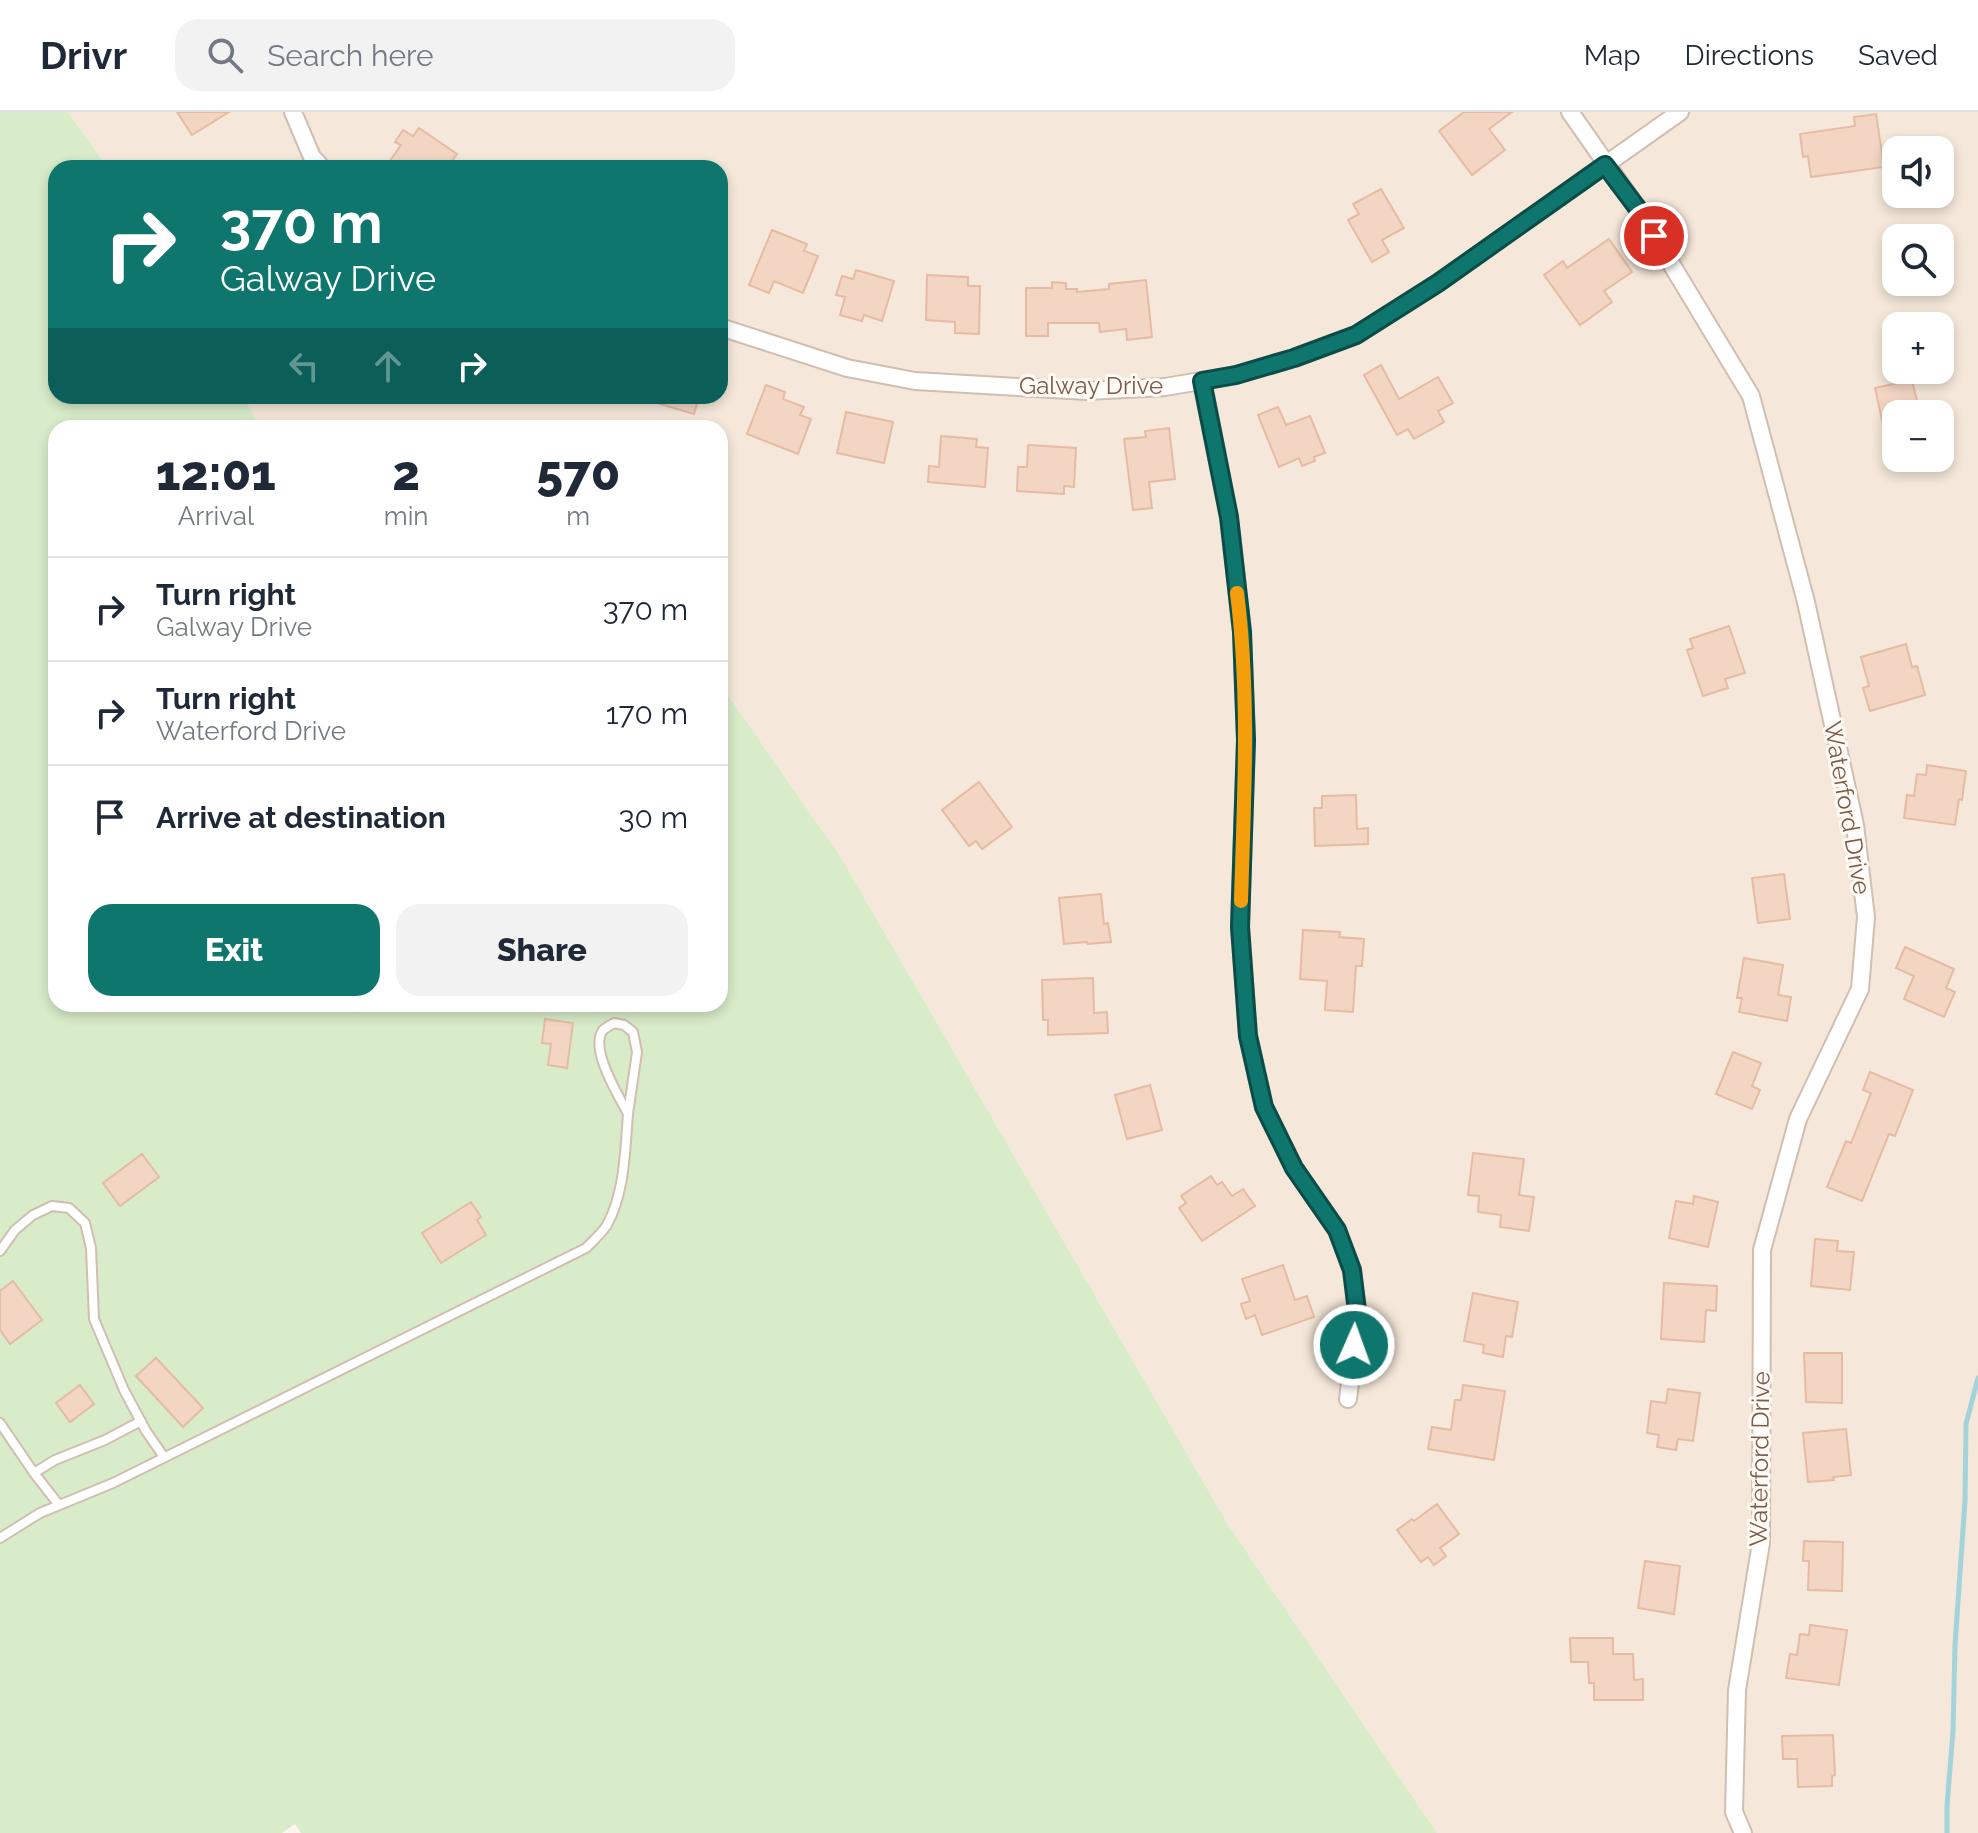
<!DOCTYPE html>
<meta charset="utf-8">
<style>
:root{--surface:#fff;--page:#f2f2f3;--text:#1f2937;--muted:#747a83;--line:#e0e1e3;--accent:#0f766e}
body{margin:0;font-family:Raleway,sans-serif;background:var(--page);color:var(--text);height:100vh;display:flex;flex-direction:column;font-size:30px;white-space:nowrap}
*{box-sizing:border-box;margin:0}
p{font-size:26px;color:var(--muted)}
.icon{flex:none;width:44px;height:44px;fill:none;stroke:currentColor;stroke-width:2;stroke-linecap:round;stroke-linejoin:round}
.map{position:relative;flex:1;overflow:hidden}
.details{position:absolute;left:48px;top:308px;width:680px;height:592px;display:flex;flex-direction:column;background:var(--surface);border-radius:24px;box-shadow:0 4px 12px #0003}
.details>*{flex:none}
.guide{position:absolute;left:48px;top:48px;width:680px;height:244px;border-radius:24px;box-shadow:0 4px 12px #0003;background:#0f766e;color:#fff;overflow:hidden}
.fabs{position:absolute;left:1882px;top:24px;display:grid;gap:16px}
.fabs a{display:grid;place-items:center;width:72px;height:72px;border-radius:16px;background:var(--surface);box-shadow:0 4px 12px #0003;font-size:40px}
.pin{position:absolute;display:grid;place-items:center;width:68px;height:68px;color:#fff;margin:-34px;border:4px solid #fff;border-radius:50%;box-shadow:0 2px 8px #0007}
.me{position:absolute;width:88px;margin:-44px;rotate:2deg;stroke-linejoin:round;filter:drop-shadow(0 0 6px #0008)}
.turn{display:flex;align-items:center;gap:28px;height:168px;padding:0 40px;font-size:36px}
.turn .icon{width:104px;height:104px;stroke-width:2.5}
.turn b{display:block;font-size:56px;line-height:68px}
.lanes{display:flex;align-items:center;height:76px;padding:0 40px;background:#0003;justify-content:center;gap:40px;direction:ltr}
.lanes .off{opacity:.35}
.eta{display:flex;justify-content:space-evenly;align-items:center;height:136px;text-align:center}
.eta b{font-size:48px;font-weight:800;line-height:56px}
.cta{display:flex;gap:16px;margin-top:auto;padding:16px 40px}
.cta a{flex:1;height:92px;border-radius:24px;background:var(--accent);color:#fff;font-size:32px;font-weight:800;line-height:92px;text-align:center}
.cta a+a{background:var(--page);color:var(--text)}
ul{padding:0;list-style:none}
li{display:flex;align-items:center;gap:24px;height:104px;padding:0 40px;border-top:2px solid var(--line)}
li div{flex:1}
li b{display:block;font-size:30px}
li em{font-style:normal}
header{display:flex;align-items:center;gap:48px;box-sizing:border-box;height:112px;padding:0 40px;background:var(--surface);border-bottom:2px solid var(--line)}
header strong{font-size:38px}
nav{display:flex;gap:44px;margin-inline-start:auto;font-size:28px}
.search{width:560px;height:72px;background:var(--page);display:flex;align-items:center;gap:20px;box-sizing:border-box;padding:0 28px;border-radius:24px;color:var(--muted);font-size:30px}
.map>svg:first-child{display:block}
.residential{fill:#f5e8da;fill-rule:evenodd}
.green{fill:#d8ecc9}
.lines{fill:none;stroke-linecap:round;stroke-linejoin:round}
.stream{stroke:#a5d3da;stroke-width:5}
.building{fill:#f3d5c3;stroke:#e6bba3;stroke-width:2}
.lane-casing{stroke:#d1beb0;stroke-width:12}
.street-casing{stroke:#d1beb0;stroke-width:20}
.lane{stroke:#fff;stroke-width:8}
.street{stroke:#fff;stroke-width:16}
.route-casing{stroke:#0a4d48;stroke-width:20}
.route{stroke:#0f766e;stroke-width:14}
.slow{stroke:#f59e0b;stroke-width:14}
.labels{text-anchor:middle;stroke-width:6;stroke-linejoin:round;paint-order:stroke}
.street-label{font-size:24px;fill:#7a5c4d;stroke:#fffaf3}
</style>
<header>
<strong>Drivr</strong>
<div class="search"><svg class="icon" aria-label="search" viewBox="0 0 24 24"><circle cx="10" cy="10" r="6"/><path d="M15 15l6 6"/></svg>Search here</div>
<nav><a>Map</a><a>Directions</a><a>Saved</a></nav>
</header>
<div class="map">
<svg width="1978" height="1721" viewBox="0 0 1978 1721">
<rect width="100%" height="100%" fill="#fdf6ec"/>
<path class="residential" d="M68,0H1978V1721H1437L1227,1411L840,744L720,572V316H261L243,284H720V56H108ZM1896,38H1940V82H1896ZM1896,126H1940V170H1896ZM1896,214H1940V258H1896ZM1896,302H1940V346H1896Z"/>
<path class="green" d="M0,0H68L108,56H56V284H243L261,316H56V892H720V572L840,744L1227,1411L1437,1721H301L295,1712L282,1721H0Z"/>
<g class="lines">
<path class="stream" d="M1947,1721V1694L1953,1619L1955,1533L1965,1389L1966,1312L1978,1266"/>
</g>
<g class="building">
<path d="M177,0H229L192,23Z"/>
<path d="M1464,0H1512L1489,17L1505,38L1472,63L1439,19Z"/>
<path d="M1876,2L1884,55L1811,65L1808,44L1803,45L1800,22L1855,14L1854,5Z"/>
<path d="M419,16L457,42L447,56H385L401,33L395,30L403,18L413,24Z"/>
<path d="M1381,77L1404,116L1382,128L1389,140L1372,150L1348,108L1359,102L1353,92Z"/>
<path d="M772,118L807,132L804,139L818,144L803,181L774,169L769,181L749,173Z"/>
<path d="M1609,127L1632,160L1604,179L1612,190L1580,213L1544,163L1563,149L1567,156Z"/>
<path d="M856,158L894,169L882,209L864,203L862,209L840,203L845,185L836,183L842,164L853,167Z"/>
<path d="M927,163L968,165V174H980L979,222L955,221V210L926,208Z"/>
<path d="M1146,168L1152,225L1127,228L1126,217L1100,220L1099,211H1048V224H1026V176H1052V170L1066,171V177H1077V180L1109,177V172Z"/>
<path d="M1381,253L1399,287L1438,265L1453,291L1438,299L1444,310L1414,327L1408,317L1397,323L1364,263Z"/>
<path d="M1912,268L1920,302H1896V314L1884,317L1875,276Z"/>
<path d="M766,273L785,280L783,287L804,295L800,303L811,307L798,342L747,322Z"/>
<path d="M647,284H699L694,302L647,288Z"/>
<path d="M1278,295L1286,313L1310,304L1325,341L1314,345L1315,349L1302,354L1299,346L1279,355L1258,303Z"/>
<path d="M846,300L893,310L884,351L837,341Z"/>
<path d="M1169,316L1175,367L1149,370L1152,396L1133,398L1124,327L1146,325L1145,319Z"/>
<path d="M941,324L977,327L976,335L988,336L985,375L928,370L929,354L939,355Z"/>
<path d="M1028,333L1076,336L1074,375L1064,374V382L1017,379L1018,355H1027Z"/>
<path d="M1729,514L1745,561L1725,567L1728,576L1703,584L1687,538L1693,536L1690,527Z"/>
<path d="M1906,532L1912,555L1917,554L1925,583L1870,599L1863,576L1869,574L1861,545Z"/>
<path d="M1927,653L1966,659L1962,688L1959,687L1955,713L1904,706L1907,683L1914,684L1917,662L1926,663Z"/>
<path d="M979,670L1012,715L982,737L976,729L969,734L942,698Z"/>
<path d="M1356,683L1357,717L1368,716V732L1315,734L1314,696H1322V684Z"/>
<path d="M1784,762L1790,807L1758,811L1752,766Z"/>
<path d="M1101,782L1104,812L1108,811L1111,830L1088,832L1087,830L1064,832L1059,786Z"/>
<path d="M1303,818L1340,820L1339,825L1364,827L1362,854H1356L1353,900L1325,898L1327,869L1300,867Z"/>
<path d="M1905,835L1954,857L1946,876L1955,880L1944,905L1904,887L1914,864L1896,856Z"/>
<path d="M1744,846L1783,853L1778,883L1791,885L1787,909L1739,900L1742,886H1737Z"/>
<path d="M1093,866L1094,901L1107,900L1108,921L1048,923V908H1043L1042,868Z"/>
<path d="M545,907L573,911L567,956L548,953L551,932L542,931Z"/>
<path d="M1733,940L1761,951L1752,974L1760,978L1752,997L1716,982Z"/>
<path d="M1870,960L1913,978L1895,1024L1889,1022L1862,1089L1827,1075L1846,1029L1851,1031L1871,981L1863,978Z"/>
<path d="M1150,973L1162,1018L1127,1027L1115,983Z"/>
<path d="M1473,1041L1524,1047L1519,1083L1534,1085L1529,1119L1500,1115L1501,1103L1478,1100L1479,1084L1468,1083Z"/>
<path d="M142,1042L159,1065L120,1094L103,1071Z"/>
<path d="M1211,1064L1217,1073L1222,1070L1232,1084L1243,1077L1255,1094L1202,1129L1179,1096L1186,1091L1181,1084Z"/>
<path d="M1694,1084L1718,1090L1708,1135L1669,1126L1676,1089L1693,1092Z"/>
<path d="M471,1090L481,1105L477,1108L486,1123L441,1151L422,1121Z"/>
<path d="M1815,1127L1838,1129L1837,1139L1854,1140L1850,1178L1811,1174Z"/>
<path d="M1283,1153L1295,1188L1307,1184L1314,1205L1262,1223L1255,1203L1246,1207L1241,1192L1250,1189L1242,1167Z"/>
<path d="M13,1169L42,1208L10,1232L0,1218V1179Z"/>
<path d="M1664,1171L1717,1174L1716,1199L1706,1198L1704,1230L1661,1227Z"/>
<path d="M1473,1181L1518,1190L1512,1225L1506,1224L1503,1245L1483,1241L1484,1233L1464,1229Z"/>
<path d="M1804,1241H1842V1291L1806,1290Z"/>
<path d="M156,1246L203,1296L183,1315L136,1264Z"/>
<path d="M80,1273L94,1292L70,1310L56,1291Z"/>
<path d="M1463,1273L1505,1279L1494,1348L1428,1337L1432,1315L1451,1318L1455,1288H1461Z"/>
<path d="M1668,1277L1700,1281L1693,1329L1678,1327L1676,1338L1657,1335L1659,1323L1647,1321L1651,1289L1666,1291Z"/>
<path d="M1846,1317L1851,1363L1833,1365L1834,1368L1808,1370L1803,1321Z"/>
<path d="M1437,1392L1459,1422L1440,1436L1446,1444L1434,1453L1428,1445L1421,1450L1397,1418L1412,1407L1414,1409Z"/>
<path d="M1804,1429L1843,1430L1842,1479L1808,1478L1809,1449H1803Z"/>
<path d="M1645,1449L1680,1454L1674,1502L1638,1496Z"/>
<path d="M1810,1513L1847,1518L1839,1573L1786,1566L1790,1542L1797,1543L1800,1522L1809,1523Z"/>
<path d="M1570,1526H1613V1542H1633L1634,1568L1643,1567V1588H1594V1571H1589L1588,1550H1571Z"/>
<path d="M1833,1623L1835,1663L1832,1664V1674L1798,1675L1797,1647H1783L1782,1624Z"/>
</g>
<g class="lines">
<defs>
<g id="lane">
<path d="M614,911L624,913L633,920L637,940L628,1002C619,984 589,937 603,918C604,917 612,912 614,911Z"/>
<path d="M0,1139L15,1118L33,1103L52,1094L69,1096L85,1111L91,1136L94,1207L124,1278L146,1319L164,1345"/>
<path d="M0,1311L34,1361L59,1393"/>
<path d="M34,1361L55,1348L105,1328L141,1309"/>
<path d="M0,1426L40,1401L113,1371L586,1136C593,1129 601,1122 607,1113C625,1080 625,1038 628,1002"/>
</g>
<g id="street">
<path d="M293,0L312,45L322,56"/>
<path d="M1570,0L1638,97L1751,284L1806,490L1855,713L1866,805L1860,877L1798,1007L1762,1138L1761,1431L1737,1578L1734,1700L1743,1721"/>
<path d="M720,215L847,256L915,269L1087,279L1165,275L1236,263L1294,246L1356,223L1438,171L1680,0"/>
<path d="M1202,269L1229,405L1242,520L1246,628L1240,815L1248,924L1264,995L1294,1056L1337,1118L1352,1158L1358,1207L1348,1287"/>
</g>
</defs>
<use href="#lane" class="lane-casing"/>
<use href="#street" class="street-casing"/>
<use href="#lane" class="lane"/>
<use href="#street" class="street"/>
</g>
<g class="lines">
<defs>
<path id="route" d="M1354,1233L1358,1207L1352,1158L1337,1118L1294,1056L1264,995L1248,924L1240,815L1246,628L1242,520L1229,405L1202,269L1236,263L1294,246L1356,223L1438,171L1605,53L1638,97L1654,124"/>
</defs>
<use href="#route" class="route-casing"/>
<use href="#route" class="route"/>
<path class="slow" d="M1237,481C1250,584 1244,687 1241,789"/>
</g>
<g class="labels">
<g class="street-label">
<text x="1091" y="282">Galway Drive</text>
<text transform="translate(1847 696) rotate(80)" y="8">Waterford Drive</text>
<text transform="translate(1760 1347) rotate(-89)" y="8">Waterford Drive</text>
</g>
</g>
</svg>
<div class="fabs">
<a><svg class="icon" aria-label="sound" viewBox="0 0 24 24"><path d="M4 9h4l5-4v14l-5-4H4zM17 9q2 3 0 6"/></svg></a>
<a><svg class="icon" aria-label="search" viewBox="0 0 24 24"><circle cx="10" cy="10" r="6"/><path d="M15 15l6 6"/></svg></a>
<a>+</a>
<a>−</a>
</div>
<div class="pin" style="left:1654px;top:124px;background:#d93025"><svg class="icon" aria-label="arrive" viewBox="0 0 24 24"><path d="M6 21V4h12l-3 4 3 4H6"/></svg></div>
<svg class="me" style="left:1354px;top:1233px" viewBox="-20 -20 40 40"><circle r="17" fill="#0f766e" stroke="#fff" stroke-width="3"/><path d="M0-11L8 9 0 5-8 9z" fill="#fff"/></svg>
<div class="guide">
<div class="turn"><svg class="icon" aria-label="right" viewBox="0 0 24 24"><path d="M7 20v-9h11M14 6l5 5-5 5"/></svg><div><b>370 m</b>Galway Drive</div></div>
<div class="lanes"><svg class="icon off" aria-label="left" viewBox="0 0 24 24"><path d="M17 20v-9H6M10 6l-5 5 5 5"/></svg><svg class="icon off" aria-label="ahead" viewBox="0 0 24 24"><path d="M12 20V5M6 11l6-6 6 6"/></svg><svg class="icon" aria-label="right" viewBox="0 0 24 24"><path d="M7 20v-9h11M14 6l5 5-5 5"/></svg></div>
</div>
<section class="details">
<div class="eta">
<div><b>12:01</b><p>Arrival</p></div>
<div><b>2</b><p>min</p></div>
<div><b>570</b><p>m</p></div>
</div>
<ul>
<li><svg class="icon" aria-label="right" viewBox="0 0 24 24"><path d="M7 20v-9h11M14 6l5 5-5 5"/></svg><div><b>Turn right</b><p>Galway Drive</p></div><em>370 m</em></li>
<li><svg class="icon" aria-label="right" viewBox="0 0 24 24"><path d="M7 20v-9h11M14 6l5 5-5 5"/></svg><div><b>Turn right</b><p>Waterford Drive</p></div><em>170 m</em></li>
<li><svg class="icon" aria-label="arrive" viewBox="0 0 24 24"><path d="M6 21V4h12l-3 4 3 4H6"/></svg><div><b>Arrive at destination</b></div><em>30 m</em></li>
</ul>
<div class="cta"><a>Exit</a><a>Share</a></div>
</section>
</div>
